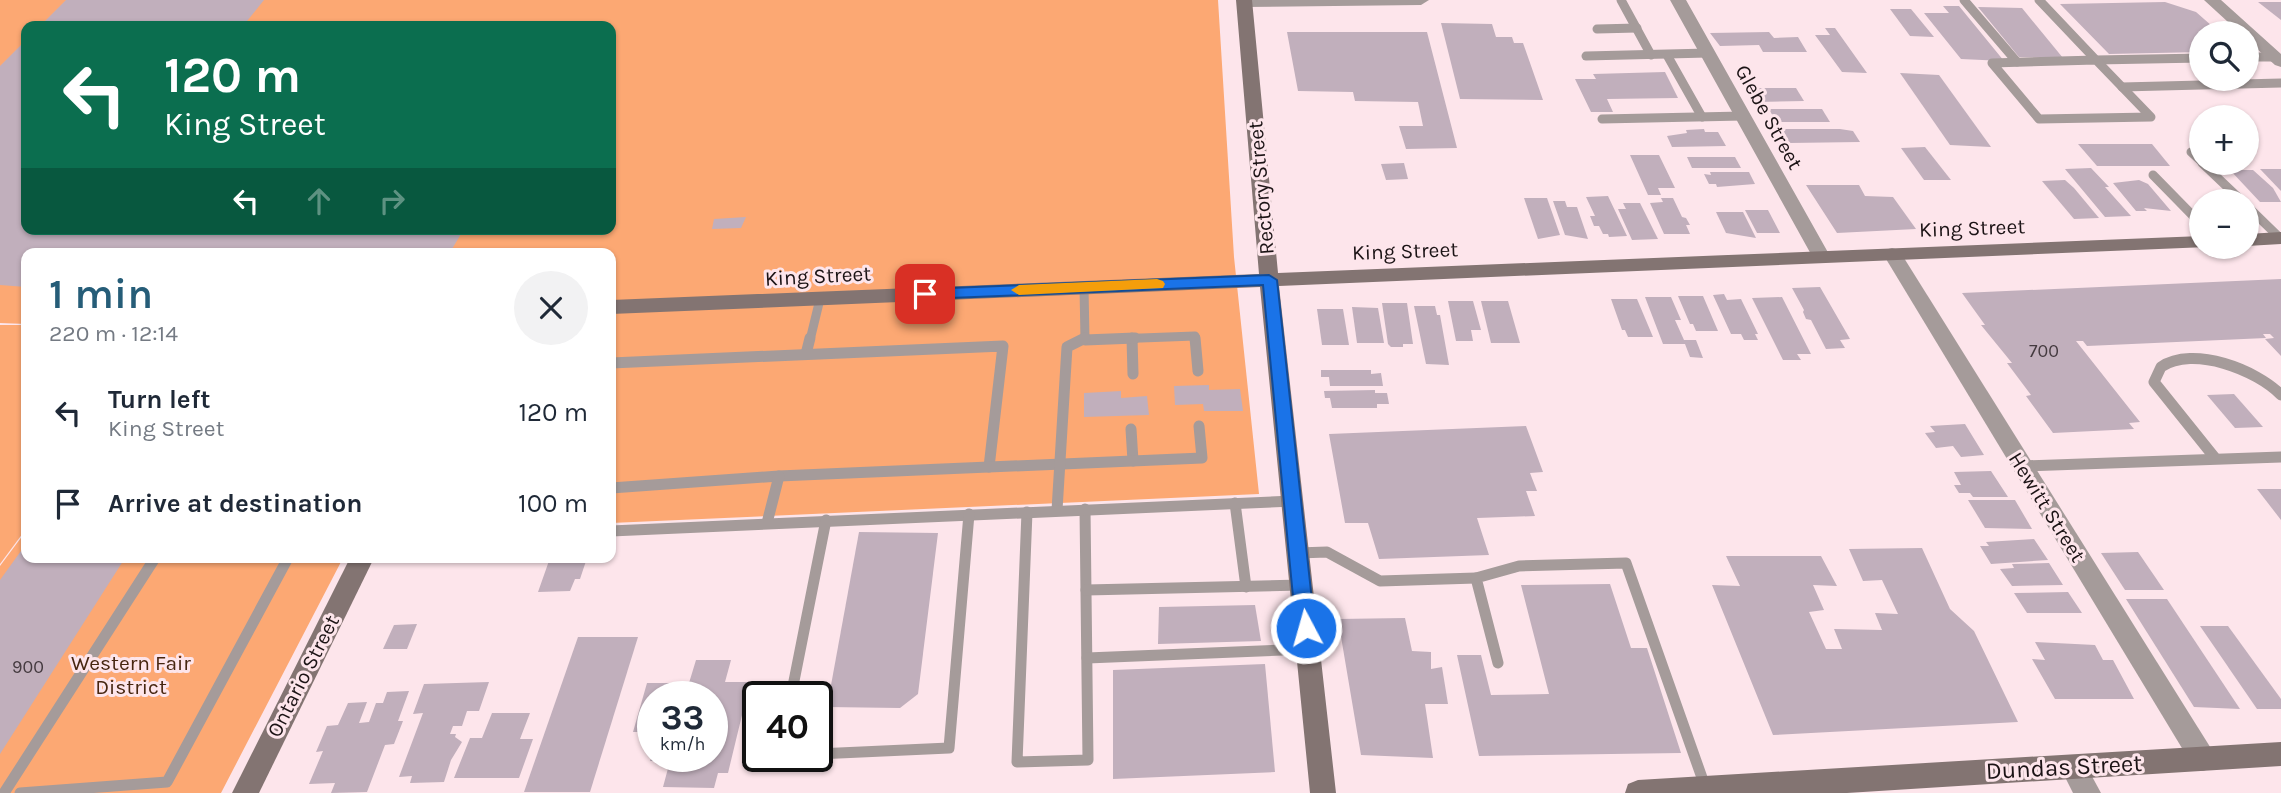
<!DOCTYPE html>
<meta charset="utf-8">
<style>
:root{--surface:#fff;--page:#f2f2f3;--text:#1f2937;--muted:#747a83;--accent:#265d78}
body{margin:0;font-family:Karla,sans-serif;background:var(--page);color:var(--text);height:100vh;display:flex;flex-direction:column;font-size:26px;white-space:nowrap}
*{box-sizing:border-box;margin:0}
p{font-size:23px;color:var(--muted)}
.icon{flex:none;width:38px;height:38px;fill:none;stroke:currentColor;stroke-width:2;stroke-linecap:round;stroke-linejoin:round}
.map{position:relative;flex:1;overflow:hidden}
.side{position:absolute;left:21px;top:248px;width:595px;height:315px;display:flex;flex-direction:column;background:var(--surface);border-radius:14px;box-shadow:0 2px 5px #0004}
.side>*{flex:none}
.banner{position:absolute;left:21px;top:21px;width:595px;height:214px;border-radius:14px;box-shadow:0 2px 5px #0004;background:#0b6e4f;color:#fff;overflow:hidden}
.controls{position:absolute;left:2189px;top:21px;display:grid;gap:14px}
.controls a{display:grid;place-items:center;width:70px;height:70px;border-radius:50%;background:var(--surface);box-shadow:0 2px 5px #0004;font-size:35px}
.speed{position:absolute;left:637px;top:681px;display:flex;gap:14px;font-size:35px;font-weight:700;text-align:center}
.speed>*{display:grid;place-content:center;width:91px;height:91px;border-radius:50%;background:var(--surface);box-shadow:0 2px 5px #0004;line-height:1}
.speed small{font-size:18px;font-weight:400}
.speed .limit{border:4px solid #111;border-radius:10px;background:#fff;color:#111}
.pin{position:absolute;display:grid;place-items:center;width:60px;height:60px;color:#fff;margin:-30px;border-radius:14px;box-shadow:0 4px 10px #0006}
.me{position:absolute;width:77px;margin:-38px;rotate:354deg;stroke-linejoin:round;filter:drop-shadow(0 0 5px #0008)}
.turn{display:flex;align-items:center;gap:24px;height:147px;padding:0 28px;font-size:32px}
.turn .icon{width:91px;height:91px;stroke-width:2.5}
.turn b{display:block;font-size:49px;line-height:60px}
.lanes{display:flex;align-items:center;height:66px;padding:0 28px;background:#0003;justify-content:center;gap:35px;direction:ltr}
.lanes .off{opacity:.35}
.round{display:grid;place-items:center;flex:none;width:74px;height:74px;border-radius:37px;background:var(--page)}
.summary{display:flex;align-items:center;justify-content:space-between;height:119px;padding:0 28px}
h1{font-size:42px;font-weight:600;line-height:52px;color:var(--accent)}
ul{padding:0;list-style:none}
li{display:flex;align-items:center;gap:21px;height:91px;padding:0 28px}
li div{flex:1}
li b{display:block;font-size:26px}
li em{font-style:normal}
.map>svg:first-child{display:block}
.green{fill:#fca873;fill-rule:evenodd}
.building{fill:#c1afbc}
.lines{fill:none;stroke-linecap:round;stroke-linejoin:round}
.lane-far1{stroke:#a59b9a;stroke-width:9}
.lane{stroke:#a59b9a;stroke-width:11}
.street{fill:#a59b9a;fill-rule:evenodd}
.secondary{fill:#837472;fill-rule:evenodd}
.route{fill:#1a73e8;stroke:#114b97;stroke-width:2}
.slow{fill:#f59e0b}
.labels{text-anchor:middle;stroke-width:6;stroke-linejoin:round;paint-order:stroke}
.number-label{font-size:18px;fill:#443a3f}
.street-label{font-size:21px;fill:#1b1315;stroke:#fde5eb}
.park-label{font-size:21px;fill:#472610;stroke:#fde5eb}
.near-street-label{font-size:24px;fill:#1b1315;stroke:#fde5eb}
</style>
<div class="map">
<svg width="2281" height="793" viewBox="0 0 2281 793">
<rect width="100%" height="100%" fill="#fde5eb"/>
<g class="green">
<path d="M0,0H1218L1234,257L1259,494L611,523V254H26V324L0,323ZM26,26H611V229H26Z"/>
<path d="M0,325H26V529L0,564Z"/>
<path d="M26,531V558H343L221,793H0V566Z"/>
</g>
<g class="building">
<path d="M66,0H264L243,26H40Z"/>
<path d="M2165,2L2196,12L2220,33H2202V52L2109,54L2060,4Z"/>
<path d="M2258,2H2281V20Z"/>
<path d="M1943,6H1959L2004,61L1961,59L1924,13H1949Z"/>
<path d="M1978,7L2022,8L2063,58L2019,57Z"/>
<path d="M1890,9H1911L1934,37L1910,36Z"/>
<path d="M1441,23L1492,24L1496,37H1512L1514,43H1523L1543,100L1460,99Z"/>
<path d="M1825,28H1835L1867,73L1842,72L1815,35H1830Z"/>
<path d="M1287,32H1427L1457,148L1406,149L1399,126H1423L1418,102L1355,101L1353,92L1298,91Z"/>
<path d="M1769,32L1774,38L1798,37L1807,52H1763L1759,45L1720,46L1710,33Z"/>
<path d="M26,40V229H464L449,254H26V287L0,285V66Z"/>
<path d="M1665,72L1678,98L1607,99L1613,112H1591L1575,79H1596L1593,74Z"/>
<path d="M1900,73L1939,75L1991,147L1950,145Z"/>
<path d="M1749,88H1796L1804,101L1757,102Z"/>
<path d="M1769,109H1822L1830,122H1776Z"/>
<path d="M1704,129L1705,132H1718L1726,146L1672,147L1667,136L1687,133L1686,130Z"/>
<path d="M1781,129H1840L1853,131L1860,142L1789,143Z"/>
<path d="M2078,144H2152L2170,166H2097Z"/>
<path d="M1925,147L1951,180H1924L1901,148Z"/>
<path d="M1630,155H1659L1675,188H1658L1661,195H1648Z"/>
<path d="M1687,157H1735L1741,168H1692Z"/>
<path d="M1404,163L1408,179L1386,180L1381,164Z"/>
<path d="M2091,168L2109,187H2105L2131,216L2105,217L2065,169Z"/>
<path d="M2260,169H2281V191Z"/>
<path d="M2230,170H2253L2273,188L2281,202H2260Z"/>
<path d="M1710,172H1749L1755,184L1717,187L1716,184H1709L1704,174L1711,175Z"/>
<path d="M2065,180L2074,188L2099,218L2074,219L2042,181Z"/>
<path d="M2139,180L2148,184L2171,211L2144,208L2147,211H2136L2113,183Z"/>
<path d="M1806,185H1859L1865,196L1893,197L1916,229L1837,233Z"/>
<path d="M1608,196L1627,236L1609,237L1608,234H1603L1599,226H1594L1590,216H1595L1586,197Z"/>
<path d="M1524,198H1547L1560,235L1538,239Z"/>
<path d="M1661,198H1673L1682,217L1686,218L1690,225H1686L1690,234H1664L1650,203L1663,202Z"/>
<path d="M1553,201H1565L1567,207H1577L1588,239L1565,235Z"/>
<path d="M1623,203H1640L1658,239L1632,240L1618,209H1626Z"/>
<path d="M1745,210H1768L1780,233H1757Z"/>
<path d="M1716,212H1743L1756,238L1726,233Z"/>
<path d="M746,217L741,228L712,229L714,219Z"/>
<path d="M2281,279V356L2265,339L2274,338L2270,334H2263L2266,338L2087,346L2083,341H2076L2140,422L2129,423L2134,429L2053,433L2026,396L2031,395L2007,363H2012L1981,325H1985L1962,293Z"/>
<path d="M1820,287L1850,339L1840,340L1845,348L1826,349L1811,320L1806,319L1803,312L1804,310L1792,288Z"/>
<path d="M1724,294L1727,300L1741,299L1758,334H1755L1758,340H1744L1741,334H1731L1713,295Z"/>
<path d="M1678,296H1703L1718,331H1696L1693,324H1690Z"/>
<path d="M1645,297H1671L1681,320H1675L1684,340H1696L1703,358L1690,357L1685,344H1663Z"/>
<path d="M1782,297L1811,354H1797L1801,360H1783L1752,298Z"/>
<path d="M1611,299H1637L1653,337H1628L1625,330H1622Z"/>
<path d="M1448,301H1473L1481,330H1471L1473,341H1456Z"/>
<path d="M1481,301H1508L1520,343H1491Z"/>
<path d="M1382,303H1407L1413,344H1403V347H1391L1388,344Z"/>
<path d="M1414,306H1435L1437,315H1440L1449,365L1426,364Z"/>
<path d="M1352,307L1378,308L1384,343H1357Z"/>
<path d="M1317,309H1343L1349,345H1322Z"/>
<path d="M1321,370H1371V374L1381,373L1383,386H1330L1329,377H1321Z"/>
<path d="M1209,385V390L1240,389L1243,411H1204L1203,404L1175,405L1174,386Z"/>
<path d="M1375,390V393H1387L1389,404H1377V408H1332L1330,398H1325L1324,391Z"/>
<path d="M1121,391V398L1147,396L1149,415L1084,417V393Z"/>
<path d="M2234,394L2263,427L2235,428L2207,395Z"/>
<path d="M1965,424L1984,455L1961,457L1953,446L1936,448L1925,433L1935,432L1930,426Z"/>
<path d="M1526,426L1543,472L1530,473L1537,491H1526L1535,516L1477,518L1489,555L1379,559L1368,523H1345L1329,434Z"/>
<path d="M1991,471L2008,497H1973L1970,493H1959L1954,485H1961L1954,472Z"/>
<path d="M2257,489H2281V520Z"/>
<path d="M1968,500H2015L2032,529L1985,528Z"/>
<path d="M859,532L938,533L918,694L900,708L827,707Z"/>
<path d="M2034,539L2048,560L1991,564L1980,546H1989L1986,542Z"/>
<path d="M26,544V558H125L0,754V580Z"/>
<path d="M1922,548L1950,609L1974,631L2018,722L1773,735L1712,585L1740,586L1726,556H1821L1837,586L1813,585L1824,610L1809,612L1826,649H1842L1834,629L1882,630L1875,613L1898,614L1882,580L1863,581L1849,549Z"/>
<path d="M2138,552L2164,590H2125L2101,553Z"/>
<path d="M550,558H587L580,579H575L570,591L538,592Z"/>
<path d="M2049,563L2063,585L2012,586L2000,569L2014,568L2012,564Z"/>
<path d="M1610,584L1631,648H1647L1681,753L1479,756L1457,655H1481L1491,695L1549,694L1521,585Z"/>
<path d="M2068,592L2082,613H2027L2014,593Z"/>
<path d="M2126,599H2167L2240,709L2194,707Z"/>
<path d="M1255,605L1261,641L1158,644L1159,607Z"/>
<path d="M1405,618L1412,651L1431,652V669L1442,667L1448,704H1425L1433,758L1361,755L1338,619Z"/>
<path d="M417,624L407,649H383L394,625Z"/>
<path d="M2200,626H2228L2281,699V709H2257Z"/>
<path d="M578,637H638L590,792H524Z"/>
<path d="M2035,642L2095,645L2103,660H2113L2134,699H2055L2032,659L2045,660Z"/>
<path d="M696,660H731L725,682H750L728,773H718L714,788L663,787L670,761H650L652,756H712V696H653V732H633L647,683H689Z"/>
<path d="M1265,664L1275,772L1113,779V670Z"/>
<path d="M489,682L479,711H467L462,726H453L450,734H456L455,737L462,742L451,760L444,782L410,783L412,776L399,777L423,713L413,714L424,684Z"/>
<path d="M409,691L398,721H403L394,744L385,745L367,792L331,793L335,783L309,784L323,751L316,752L327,726L338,725L348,703L367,702L359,723L369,722L376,703H383L387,692Z"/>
<path d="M492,713H530L520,739H533L519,778H454L470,738H482Z"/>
</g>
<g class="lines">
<g class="lane-far1">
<path d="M1621,0L1651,55"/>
<path d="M1964,0L2017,62"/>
<path d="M2039,0L2096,60L2202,58"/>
<path d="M1597,29L1637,28"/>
<path d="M1667,55L1702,117"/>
<path d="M1586,56L1708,53"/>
<path d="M2247,57H2274"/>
<path d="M2096,60L2151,117L2039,119L1992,63Z"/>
<path d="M2122,87L2281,83"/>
<path d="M1602,119L1743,116"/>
<path d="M2191,152L2202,162"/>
<path d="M2202,163L2242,201"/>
<path d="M2153,175L2202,225"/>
<path d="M2247,206L2280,238"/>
<path d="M1084,287L1085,340"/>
<path d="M810,340L820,299"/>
<path d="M1087,340L1195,336V340"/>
</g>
<g class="lane">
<path d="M1132,338L1133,374"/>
<path d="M1195,338L1198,371"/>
<path d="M1085,340L1135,338"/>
<path d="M806,354L810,338"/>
<path d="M611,363L1003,346L989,467"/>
<path d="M1131,429L1133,461"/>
<path d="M2215,458L2154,382L2161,367C2193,345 2257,370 2281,395"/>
<path d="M2022,466L2281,457"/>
<path d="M611,488L779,476L1202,458L1199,426"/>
<path d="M1235,503L1246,587"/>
<path d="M1057,510L1067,347L1085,338"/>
<path d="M1027,512L1017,762L1088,760L1085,509"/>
<path d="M767,523L779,476"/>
<path d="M611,531L1293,501"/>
<path d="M1298,553L1327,552L1380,581L1476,578"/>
<path d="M1086,590L1301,585"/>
<path d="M1087,658L1308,649"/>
<path d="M1498,663L1476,578L1519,566L1626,563L1706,789"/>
<path d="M791,696L826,520"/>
<path d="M817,754L949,748L969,514"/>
<path d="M4,793L155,558"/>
<path d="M20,793L167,782L288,558"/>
</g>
<g class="street">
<path d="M1239,0H1429L1421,5L1245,7L1240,5Z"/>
<path d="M1670,0H1686L1830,256L1828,260H1814L1812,256Z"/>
<path d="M2204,0H2221L2281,54V67L2275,65L2247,40V33H2240Z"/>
<path d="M1892,248L1899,250L2212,750L2216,759L2212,768L2203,771L2194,768L1883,254L1885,250Z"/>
<path d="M2073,755L2082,758L2101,793H2073L2060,767L2064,758Z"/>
</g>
<g class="secondary">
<path d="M1236,0H1252L1278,273L2202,236V247H2207L1279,286L1336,793H1310L1260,287L611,314V300L1259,274Z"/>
<path d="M2281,232V244L2247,246V234Z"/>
<path d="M350,558H374L259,793H232Z"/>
<path d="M2281,742V766L1847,793H1625L1628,784L1638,780Z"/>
</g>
</g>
<path class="route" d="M1269,275L1277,280L1315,628L1312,633L1306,636L1299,633L1296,628L1263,285L925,299L918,294L925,289Z"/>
<path class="slow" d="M1157,279L1163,281L1165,284L1163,288L1019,295L1011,290L1019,285Z"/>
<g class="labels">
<g class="number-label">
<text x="2044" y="357">700</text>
<text x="28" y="673">900</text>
</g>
<g class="street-label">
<text transform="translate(1769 117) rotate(61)" y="7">Glebe Street</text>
<text transform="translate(1261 188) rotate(-95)" y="7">Rectory Street</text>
<text transform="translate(1972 228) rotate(-2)" y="7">King Street</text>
<text transform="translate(1405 251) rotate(-2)" y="7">King Street</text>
<text transform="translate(818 276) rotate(-3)" y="7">King Street</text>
<text transform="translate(2047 507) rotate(58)" y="7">Hewitt Street</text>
<text transform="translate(303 676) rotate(-63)" y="7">Ontario Street</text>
</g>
<g class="park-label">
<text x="131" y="670">Western Fair<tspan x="131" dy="24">District</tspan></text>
</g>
<g class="near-street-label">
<text transform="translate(2064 767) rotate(-3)" y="8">Dundas Street</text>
</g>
</g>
</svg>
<div class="controls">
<a><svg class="icon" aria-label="search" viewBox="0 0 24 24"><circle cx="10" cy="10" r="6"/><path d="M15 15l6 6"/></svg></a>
<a>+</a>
<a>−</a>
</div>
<div class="speed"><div>33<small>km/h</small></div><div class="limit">40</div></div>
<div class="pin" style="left:925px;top:294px;background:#d93025"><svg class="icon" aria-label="arrive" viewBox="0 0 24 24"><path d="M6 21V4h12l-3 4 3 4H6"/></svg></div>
<svg class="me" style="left:1306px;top:628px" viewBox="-20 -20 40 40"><circle r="17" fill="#1a73e8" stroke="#fff" stroke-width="3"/><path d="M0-11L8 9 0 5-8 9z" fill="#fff"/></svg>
<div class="banner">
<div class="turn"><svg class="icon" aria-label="left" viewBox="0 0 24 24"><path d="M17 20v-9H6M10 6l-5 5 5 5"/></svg><div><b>120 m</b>King Street</div></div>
<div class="lanes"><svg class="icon" aria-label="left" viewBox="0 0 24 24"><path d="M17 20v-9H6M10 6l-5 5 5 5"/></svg><svg class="icon off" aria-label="ahead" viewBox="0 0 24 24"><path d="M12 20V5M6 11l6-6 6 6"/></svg><svg class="icon off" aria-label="right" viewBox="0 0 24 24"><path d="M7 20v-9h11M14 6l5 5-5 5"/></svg></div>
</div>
<section class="side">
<div class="summary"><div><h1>1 min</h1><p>220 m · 12:14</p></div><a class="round"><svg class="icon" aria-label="close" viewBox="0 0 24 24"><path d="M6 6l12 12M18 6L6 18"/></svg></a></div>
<ul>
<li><svg class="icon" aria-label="left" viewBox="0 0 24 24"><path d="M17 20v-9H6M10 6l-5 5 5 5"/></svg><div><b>Turn left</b><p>King Street</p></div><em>120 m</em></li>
<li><svg class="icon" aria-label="arrive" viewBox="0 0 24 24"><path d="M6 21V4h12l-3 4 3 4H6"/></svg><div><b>Arrive at destination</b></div><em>100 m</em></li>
</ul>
</section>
</div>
